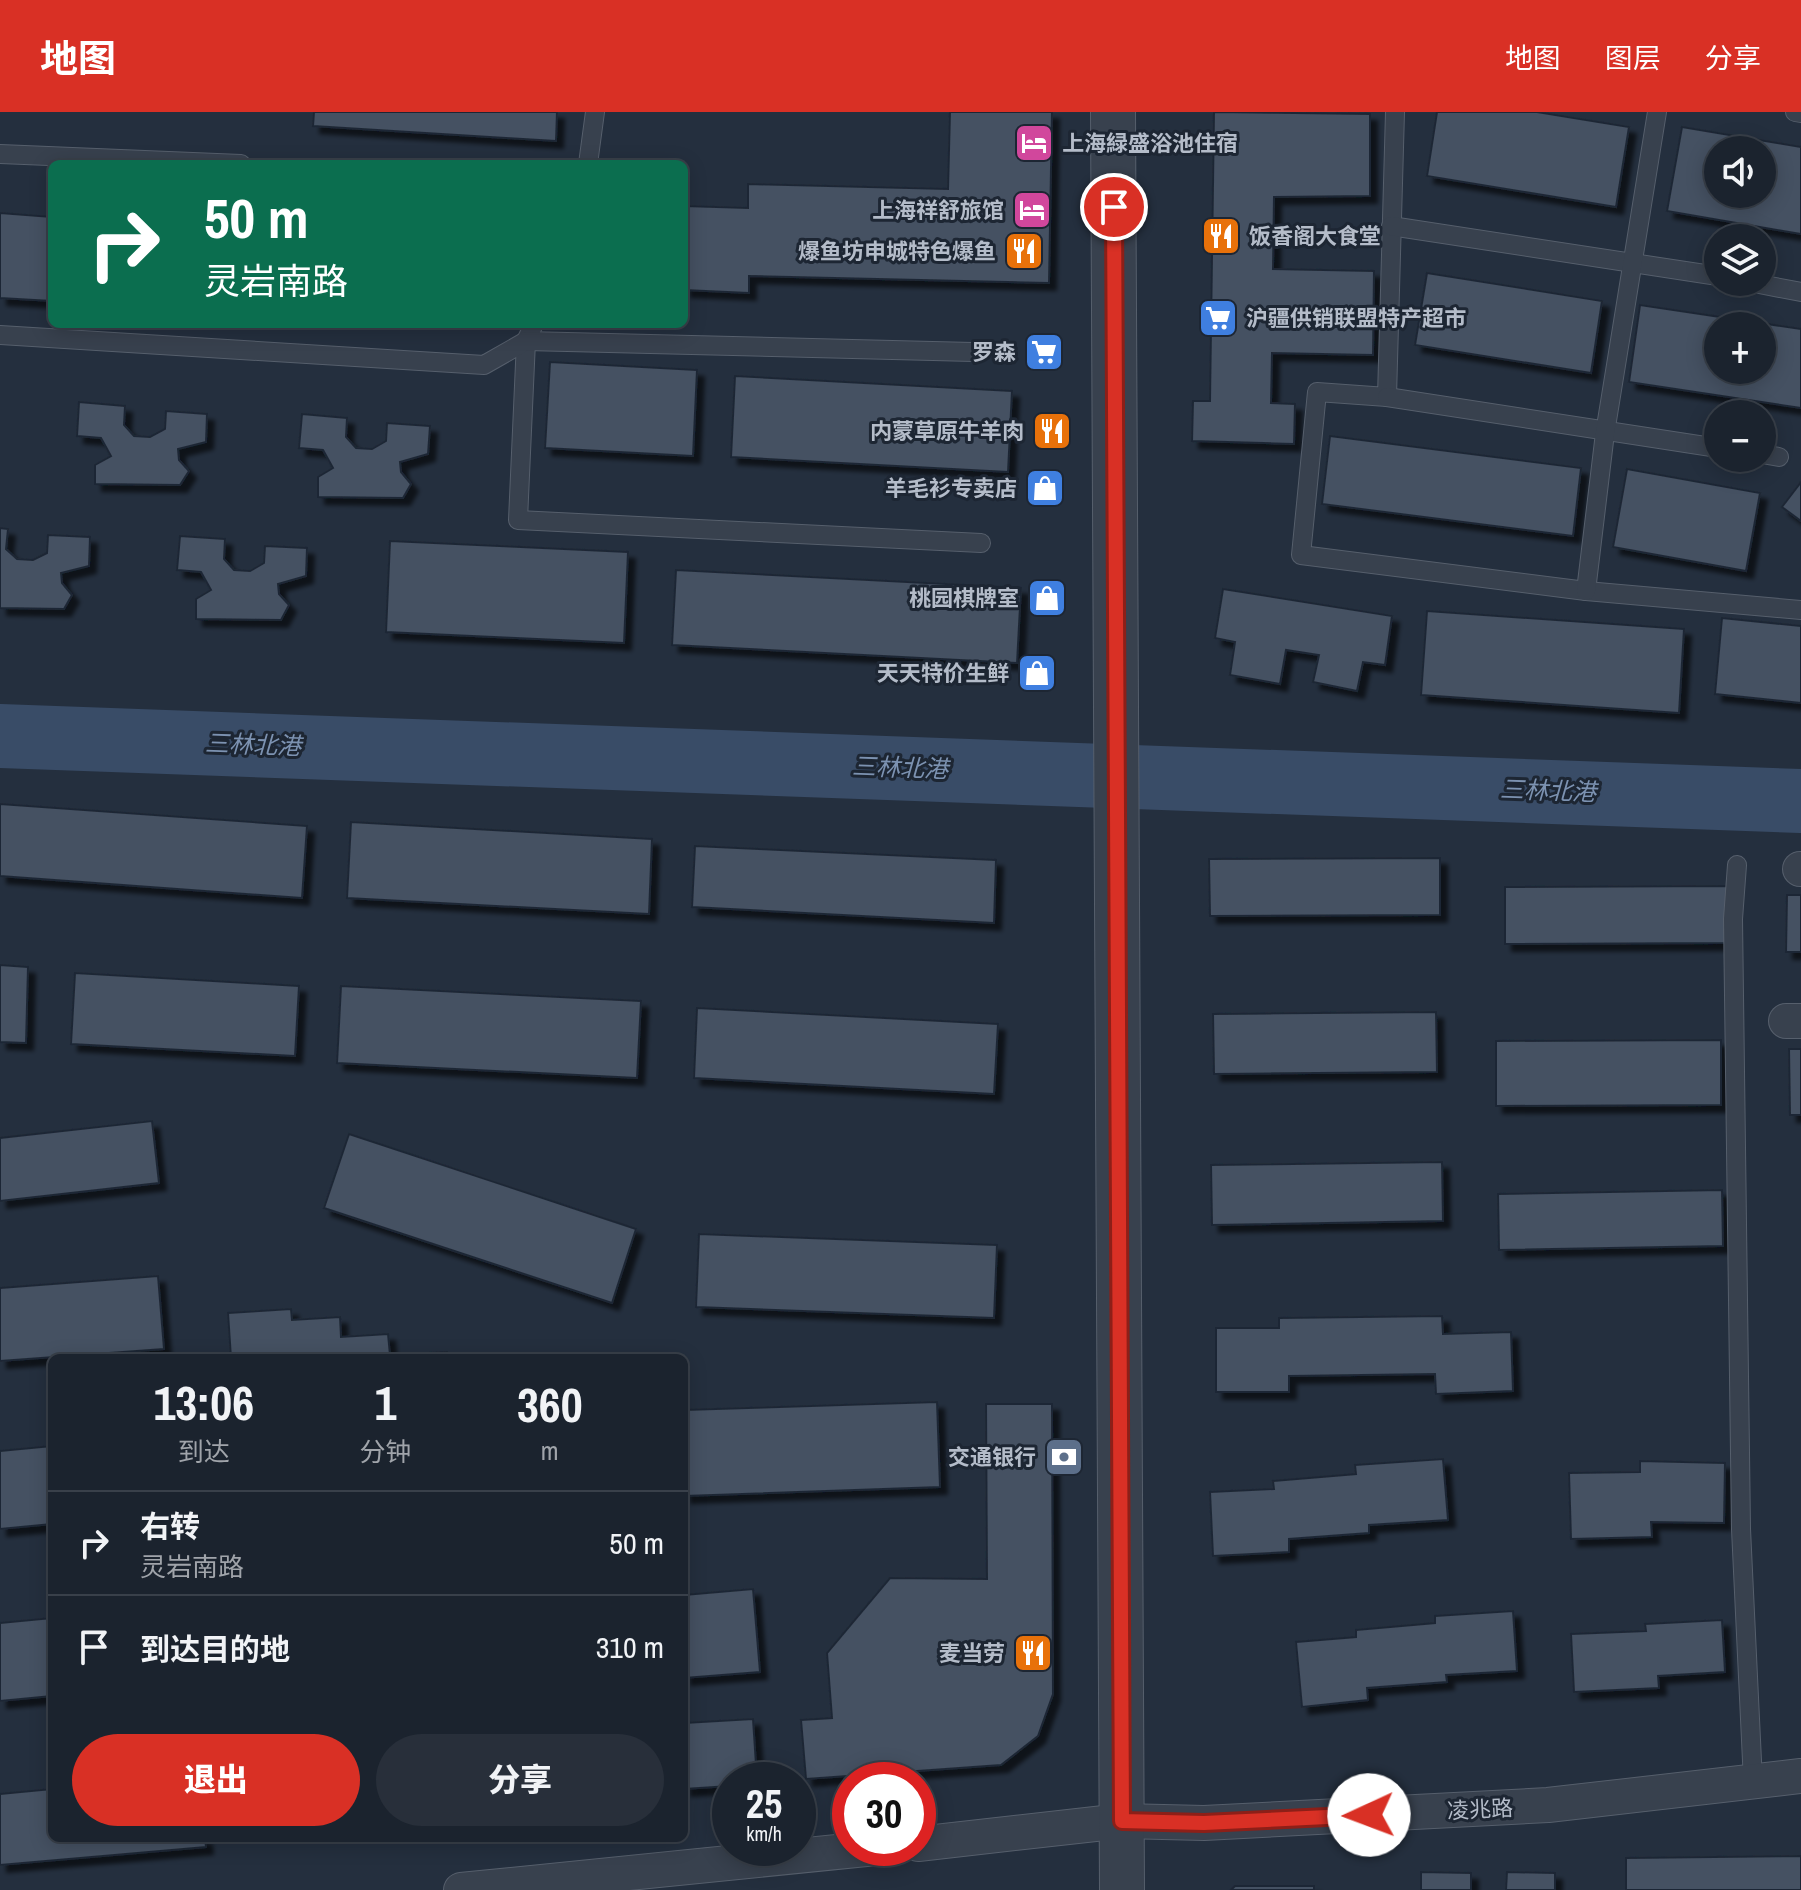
<!DOCTYPE html>
<html lang="zh">
<meta charset="utf-8">
<style>
:root{--surface:#1b232e;--page:#282f3a;--text:#f1f3f6;--muted:#a0a4aa;--line:#39404a;--accent:#d93025}
body{margin:0;font-family:"Archivo Narrow","Noto Sans SC",sans-serif;background:var(--page);color:var(--text);height:100vh;display:flex;flex-direction:column;font-size:30px;white-space:nowrap}
*{box-sizing:border-box;margin:0}
p{font-size:26px;color:var(--muted)}
.icon{flex:none;width:44px;height:44px;fill:none;stroke:currentColor;stroke-width:2;stroke-linecap:round;stroke-linejoin:round}
.map{position:relative;flex:1;overflow:hidden}
.drawer{position:absolute;left:48px;top:1242px;width:640px;height:488px;display:flex;flex-direction:column;background:var(--surface);border-radius:12px;box-shadow:0 4px 20px #0003,0 0 0 2px var(--line)}
.drawer>*{flex:none}
.guide{position:absolute;left:48px;top:48px;width:640px;height:168px;border-radius:12px;box-shadow:0 4px 20px #0003,0 0 0 2px var(--line);background:#0b6e4f;color:#fff;overflow:hidden}
.tools{position:absolute;left:1704px;top:24px;display:grid;gap:16px}
.tools a{display:grid;place-items:center;width:72px;height:72px;border-radius:50%;background:var(--surface);box-shadow:0 4px 20px #0003,0 0 0 2px var(--line);font-size:40px}
.speed{position:absolute;left:712px;top:1650px;display:flex;gap:16px;font-size:40px;font-weight:700;text-align:center}
.speed>*{display:grid;place-content:center;width:104px;height:104px;border-radius:50%;background:var(--surface);box-shadow:0 4px 20px #0003,0 0 0 2px var(--line);line-height:1}
.speed small{font-size:20px;font-weight:400}
.speed .limit{border:12px solid #d22;background:#fff;color:#111}
.pin{position:absolute;display:grid;place-items:center;width:68px;height:68px;color:#fff;margin:-34px;border:4px solid #fff;border-radius:50%;box-shadow:0 2px 8px #0007}
.me{position:absolute;width:88px;margin:-44px;rotate:268deg;stroke-linejoin:round;filter:drop-shadow(0 0 6px #0008)}
.turn{display:flex;align-items:center;gap:28px;height:168px;padding:0 24px;font-size:36px}
.turn .icon{width:104px;height:104px;stroke-width:2.5}
.turn b{display:block;font-size:56px;line-height:68px}
.eta{display:flex;justify-content:space-evenly;align-items:center;height:136px;text-align:center}
.eta b{font-size:48px;font-weight:800;line-height:56px}
.button{display:flex;gap:16px;margin-top:auto;padding:16px 24px}
.button a{flex:1;height:92px;border-radius:48px;background:var(--accent);color:#fff;font-size:32px;font-weight:800;line-height:92px;text-align:center}
.button a+a{background:var(--page);color:var(--text)}
ul{padding:0;list-style:none}
li{display:flex;align-items:center;gap:24px;height:104px;padding:0 24px;border-top:2px solid var(--line)}
li div{flex:1}
li b{display:block;font-size:30px}
li em{font-style:normal}
header{display:flex;align-items:center;gap:48px;box-sizing:border-box;height:112px;padding:0 40px;background:var(--accent);color:#fff}
header strong{font-size:38px}
nav{display:flex;gap:44px;margin-inline-start:auto;font-size:28px}
.map>svg:first-child{display:block}
.lines{fill:none;stroke-linecap:round;stroke-linejoin:round}
.river{stroke:#394c67;stroke-width:64}
.building{fill:#455162;stroke:#1f2835;stroke-width:2;fill-rule:evenodd;filter:url(#shadow)}
.service-casing{stroke:#565f6c;stroke-width:20}
.minor-casing{stroke:#565f6c;stroke-width:36}
.tertiary-casing{stroke:#565f6c;stroke-width:46}
.service{stroke:#38414e;stroke-width:18}
.minor{stroke:#38414e;stroke-width:34}
.tertiary{stroke:#38414e;stroke-width:44}
.route-casing{stroke:#8d1f18;stroke-width:20}
.route{stroke:#d93025;stroke-width:14}
.labels{text-anchor:middle;stroke-width:6;stroke-linejoin:round;paint-order:stroke}
.poi-label{font-size:22px;font-weight:bold;fill:#b4bcc9;stroke:#1d2633;text-anchor:end}
.street-label{font-size:22px;fill:#b4bcc9;stroke:#1d2633}
.water-label{font-size:24px;font-style:italic;fill:#7c92b1;stroke:#1d2633}
</style>
<header>
<strong>地图</strong>
<nav><a>地图</a><a>图层</a><a>分享</a></nav>
</header>
<div class="map">
<svg width="1801" height="1778" viewBox="0 0 1801 1778">
<defs>
<filter id="shadow"><feDropShadow dx="7" dy="7" stdDeviation="2" flood-color="#0009"/></filter>
</defs>
<rect width="100%" height="100%" fill="#242f3e"/>
<g class="lines">
<path class="river" d="M0,624L1801,689"/>
</g>
<g class="building">
<path d="M314,0H557L556,29L313,14Z"/>
<path d="M950,0H1052L1049,171L749,164V181L684,178V94L748,96V72L948,77Z"/>
<path d="M1214,0L1370,2V84L1274,85L1273,157L1374,159L1373,243L1272,241L1271,291L1295,292L1294,332L1192,329L1193,289H1210Z"/>
<path d="M1437,0H1537L1629,15L1616,95L1427,64Z"/>
<path d="M1682,15L1801,35V122L1667,99ZM1718,38H1762V82H1718Z"/>
<path d="M0,101L52,105V189L0,186Z"/>
<path d="M1427,161L1602,189L1591,261L1415,233Z"/>
<path d="M1640,193L1801,217V296L1629,270ZM1718,214H1762V258H1718Z"/>
<path d="M550,250L697,258L693,344L545,336Z"/>
<path d="M735,264L1012,279L1008,360L731,345Z"/>
<path d="M79,290L125,294L124,313L134,324L150,325L165,317L166,299L207,302L206,330L178,337L179,348L189,359L180,373L95,372V353L111,344L101,326L77,324Z"/>
<path d="M302,302L347,306L346,325L356,336L372,337L386,329L387,311L430,314L428,342L400,350L401,360L411,372L403,386L318,385V365L333,356L323,338L299,336Z"/>
<path d="M1330,324L1581,356L1573,424L1322,392Z"/>
<path d="M1627,357L1760,381L1746,459L1613,435Z"/>
<path d="M1801,370V409L1782,395Z"/>
<path d="M0,416L8,417L6,437L17,447L33,448L47,441L48,423L90,425L89,454L61,461L62,471L72,483L64,497L0,496Z"/>
<path d="M180,424L225,427L224,447L234,458L250,459L264,451L265,434L307,436L306,464L278,472L279,482L289,493L281,508L196,507V487L211,478L201,460L177,458Z"/>
<path d="M390,429L628,440L624,531L386,520Z"/>
<path d="M676,458L1021,476L1017,551L672,533Z"/>
<path d="M1223,477L1392,504L1385,553L1363,550L1357,579L1313,570L1319,543L1286,538L1280,572L1230,563L1235,530L1215,526Z"/>
<path d="M1427,499L1684,517L1679,601L1421,583Z"/>
<path d="M1722,506L1801,514V591L1715,582Z"/>
<path d="M0,692L307,714L302,786L0,764Z"/>
<path d="M351,710L652,727L649,802L347,786Z"/>
<path d="M695,734L996,748L994,811L692,795Z"/>
<path d="M1440,746V803L1210,804L1209,747Z"/>
<path d="M1728,774V831L1505,832V775Z"/>
<path d="M1787,783H1801V840H1786Z"/>
<path d="M0,853L28,855L26,931L0,930Z"/>
<path d="M75,861L299,874L295,944L71,932Z"/>
<path d="M341,874L641,889L637,966L337,951Z"/>
<path d="M697,896L998,912L994,982L694,966Z"/>
<path d="M1436,900L1437,960L1214,962L1213,902Z"/>
<path d="M1721,928V993L1496,994V929Z"/>
<path d="M1789,937H1801V1003H1790Z"/>
<path d="M152,1009L159,1071L0,1089V1026Z"/>
<path d="M349,1022L636,1117L612,1191L324,1096Z"/>
<path d="M1442,1050L1443,1109L1212,1113L1211,1053Z"/>
<path d="M1722,1078L1723,1134L1499,1138L1498,1082Z"/>
<path d="M699,1122L997,1133L994,1206L696,1195Z"/>
<path d="M158,1164L164,1237L0,1249V1176Z"/>
<path d="M291,1197L292,1208L340,1205L341,1225L388,1222L390,1243L447,1240L448,1246H231L228,1201Z"/>
<path d="M1442,1204L1443,1222L1511,1220L1513,1279L1436,1282L1435,1262L1289,1264V1280H1216V1216H1279V1206Z"/>
<path d="M937,1290L940,1375L684,1384V1298Z"/>
<path d="M986,1292H1052L1053,1582L1038,1624L1001,1653L806,1667L801,1608L832,1606L827,1541L890,1466L987,1467Z"/>
<path d="M52,1334V1412L0,1417V1339Z"/>
<path d="M1443,1347L1448,1408L1369,1413V1421L1289,1427V1440L1213,1444L1210,1380L1274,1377L1273,1369L1356,1362L1355,1353Z"/>
<path d="M1640,1349L1725,1351L1724,1411L1651,1410L1652,1425L1571,1427L1569,1361L1640,1360Z"/>
<path d="M753,1477L760,1560L684,1566V1483Z"/>
<path d="M1513,1499L1517,1559L1446,1563L1447,1570L1367,1576L1368,1588L1302,1595L1296,1530L1356,1525V1518L1435,1511V1504Z"/>
<path d="M52,1506V1584L0,1589V1511Z"/>
<path d="M1722,1508L1725,1560L1658,1564L1659,1576L1574,1580L1571,1522L1646,1519L1645,1512Z"/>
<path d="M753,1607L757,1668H730V1674L684,1677V1611Z"/>
<path d="M52,1677V1726H205L206,1735L0,1753V1682Z"/>
<path d="M1801,1744V1778H1626V1746Z"/>
<path d="M1421,1760L1471,1761V1778H1421Z"/>
<path d="M1507,1760L1555,1761V1778H1506Z"/>
<path d="M1235,1774H1314V1778H1231Z"/>
</g>
<g class="lines">
<defs>
<g id="service">
<path d="M1395,0L1387,285L1317,280L1301,443L1586,479L1801,498"/>
<path d="M1795,0L1801,1"/>
<path d="M0,42L241,52"/>
<path d="M588,52L595,0"/>
<path d="M1391,114L1718,164"/>
<path d="M1749,170L1801,180"/>
<path d="M534,212L526,229L518,408L981,431"/>
<path d="M0,223L484,253L526,229L973,240"/>
<path d="M1387,285L1718,336"/>
<path d="M1762,342L1779,345"/>
<path d="M1586,479L1605,321L1657,0"/>
<path d="M1737,753L1733,807L1741,1417L1753,1670"/>
</g>
<g id="minor">
<path d="M1800,757H1801"/>
<path d="M1786,909H1801"/>
<path d="M918,1732L1122,1709L1204,1711L1548,1693L1801,1664"/>
<path d="M461,1778L876,1736"/>
</g>
<path id="tertiary" d="M1113,0L1122,1778"/>
</defs>
<use href="#service" class="service-casing"/>
<use href="#minor" class="minor-casing"/>
<use href="#tertiary" class="tertiary-casing"/>
<use href="#service" class="service"/>
<use href="#minor" class="minor"/>
<use href="#tertiary" class="tertiary"/>
</g>
<g class="lines">
<defs>
<path id="route" d="M1114,95L1122,1709L1204,1711L1369,1703"/>
</defs>
<use href="#route" class="route-casing"/>
<use href="#route" class="route"/>
</g>
<defs>
<symbol id="hotel-square" viewBox="-11 -11 22 22"><rect x="-9" y="-9" width="18" height="18" rx="4" fill="#d1479c" stroke="#1d2633"/><path d="M-6-4.5h1.5V1H6V5H4.5V3h-9V5H-6ZM-4 0a1.8 1.8 0 1 1 3.6 0ZM.5 0V-2.5h3Q6-2.5 6 0Z" fill="#fff"/></symbol>
<symbol id="restaurant-square" viewBox="-11 -11 22 22"><rect x="-9" y="-9" width="18" height="18" rx="4" fill="#e8710a" stroke="#1d2633"/><path d="M-5-6h1v4h1v-4h1v4h1v-4h1v5L-1.5 .5V6h-2V.5L-5-1ZM5-6V6H3V1.5H1.5Q1.5-4 5-6Z" fill="#fff"/></symbol>
<symbol id="supermarket-square" viewBox="-11 -11 22 22"><rect x="-9" y="-9" width="18" height="18" rx="4" fill="#3f7fe0" stroke="#1d2633"/><path d="M-6-5.5h2.5l.6 2H6L4.5 2H-2.5L-4.4-4H-6ZM-1.5 3.2a1.3 1.3 0 1 0 .1 0ZM3 3.2a1.3 1.3 0 1 0 .1 0Z" fill="#fff"/></symbol>
<symbol id="shop-square" viewBox="-11 -11 22 22"><rect x="-9" y="-9" width="18" height="18" rx="4" fill="#3f7fe0" stroke="#1d2633"/><path d="M-5-2.5h2.3a2.7 3.5 0 0 1 5.4 0H5L5.5 6h-11ZM-1.5-2.5h3a1.5 2.3 0 0 0-3 0Z" fill="#fff"/></symbol>
<symbol id="bank-square" viewBox="-11 -11 22 22"><rect x="-9" y="-9" width="18" height="18" rx="4" fill="#5c6f8a" stroke="#1d2633"/><path d="M-6-4H6V4H-6ZM0-2.3a2.3 2.3 0 1 0 0 4.6a2.3 2.3 0 1 0 0-4.6Z" fill="#fff"/></symbol>
</defs>
<g fill-rule="evenodd">
<use href="#hotel-square" x="1012" y="9" width="44" height="44"/>
<use href="#hotel-square" x="1010" y="76" width="44" height="44"/>
<use href="#restaurant-square" x="1199" y="102" width="44" height="44"/>
<use href="#restaurant-square" x="1002" y="117" width="44" height="44"/>
<use href="#supermarket-square" x="1196" y="184" width="44" height="44"/>
<use href="#supermarket-square" x="1022" y="218" width="44" height="44"/>
<use href="#restaurant-square" x="1030" y="297" width="44" height="44"/>
<use href="#shop-square" x="1023" y="354" width="44" height="44"/>
<use href="#shop-square" x="1025" y="464" width="44" height="44"/>
<use href="#shop-square" x="1015" y="539" width="44" height="44"/>
<use href="#bank-square" x="1042" y="1323" width="44" height="44"/>
<use href="#restaurant-square" x="1011" y="1519" width="44" height="44"/>
</g>
<g class="labels">
<g class="poi-label">
<text x="1062" y="39" text-anchor="start">上海緑盛浴池住宿</text>
<text x="1004" y="106">上海祥舒旅馆</text>
<text x="1249" y="132" text-anchor="start">饭香阁大食堂</text>
<text x="996" y="147">爆鱼坊申城特色爆鱼</text>
<text x="1246" y="214" text-anchor="start">沪疆供销联盟特产超市</text>
<text x="1016" y="248">罗森</text>
<text x="1024" y="327">内蒙草原牛羊肉</text>
<text x="1017" y="384">羊毛衫专卖店</text>
<text x="1019" y="494">桃园棋牌室</text>
<text x="1009" y="569">天天特价生鲜</text>
<text x="1036" y="1353">交通银行</text>
<text x="1005" y="1549">麦当劳</text>
</g>
<g class="street-label">
<text transform="translate(1480 1697) rotate(-3)" y="8">凌兆路</text>
</g>
<g class="water-label">
<text transform="translate(253 633) rotate(2)" y="8">三林北港</text>
<text transform="translate(900 656) rotate(2)" y="8">三林北港</text>
<text transform="translate(1548 679) rotate(2)" y="8">三林北港</text>
</g>
</g>
</svg>
<div class="tools">
<a><svg class="icon" aria-label="sound" viewBox="0 0 24 24"><path d="M4 9h4l5-4v14l-5-4H4zM17 9q2 3 0 6"/></svg></a>
<a><svg class="icon" aria-label="layers" viewBox="0 0 24 24"><path d="M12 4l9 5-9 5-9-5zM3 14l9 5 9-5"/></svg></a>
<a>+</a>
<a>−</a>
</div>
<div class="speed"><div>25<small>km/h</small></div><div class="limit">30</div></div>
<div class="pin" style="left:1114px;top:95px;background:#d93025"><svg class="icon" aria-label="arrive" viewBox="0 0 24 24"><path d="M6 21V4h12l-3 4 3 4H6"/></svg></div>
<svg class="me" style="left:1369px;top:1703px" viewBox="-20 -20 40 40"><circle r="19" fill="#fff"/><path d="M0-13L10 11 0 6-10 11z" fill="#d93025"/></svg>
<div class="guide">
<div class="turn"><svg class="icon" aria-label="right" viewBox="0 0 24 24"><path d="M7 20v-9h11M14 6l5 5-5 5"/></svg><div><b>50 m</b>灵岩南路</div></div>
</div>
<section class="drawer">
<div class="eta">
<div><b>13:06</b><p>到达</p></div>
<div><b>1</b><p>分钟</p></div>
<div><b>360</b><p>m</p></div>
</div>
<ul>
<li><svg class="icon" aria-label="right" viewBox="0 0 24 24"><path d="M7 20v-9h11M14 6l5 5-5 5"/></svg><div><b>右转</b><p>灵岩南路</p></div><em>50 m</em></li>
<li><svg class="icon" aria-label="arrive" viewBox="0 0 24 24"><path d="M6 21V4h12l-3 4 3 4H6"/></svg><div><b>到达目的地</b></div><em>310 m</em></li>
</ul>
<div class="button"><a>退出</a><a>分享</a></div>
</section>
</div>
